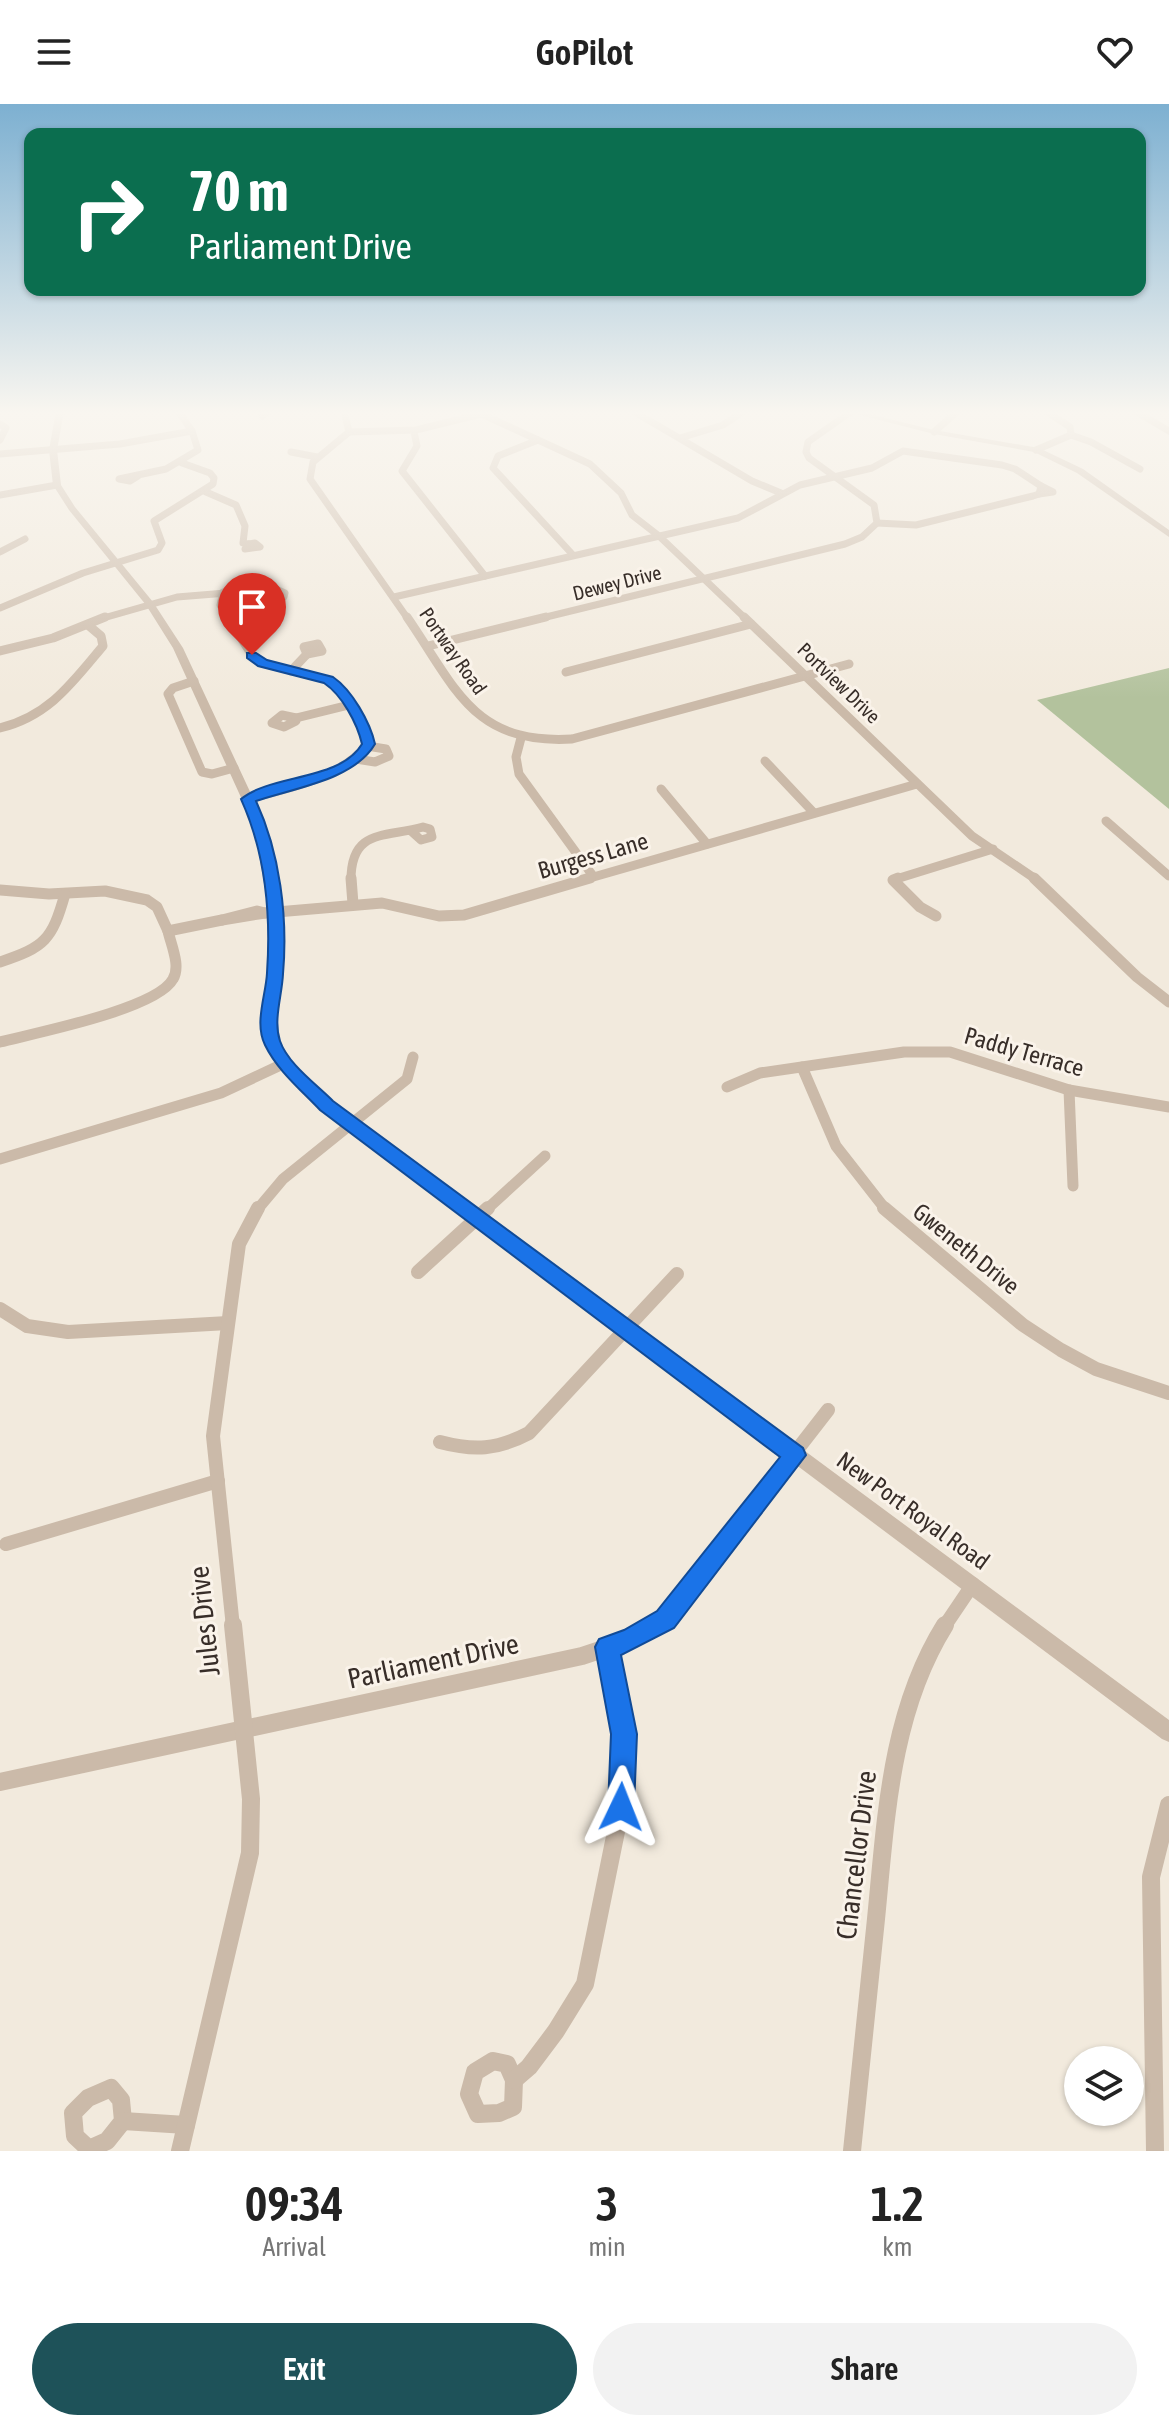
<!DOCTYPE html>
<style>
:root{--surface:#fff;--page:#f2f2f2;--text:#222;--muted:#767676;--accent:#1e5259}
body{margin:0;font-family:"Asap Condensed",sans-serif;background:var(--page);color:var(--text);height:100vh;display:flex;flex-direction:column;font-size:30px;white-space:nowrap}
*{box-sizing:border-box;margin:0}
p{font-size:26px;color:var(--muted)}
.icon{flex:none;width:44px;height:44px;fill:none;stroke:currentColor;stroke-width:2;stroke-linecap:round;stroke-linejoin:round}
.map{position:relative;height:2047px;overflow:hidden}
.details{display:flex;flex-direction:column;background:var(--surface);flex:1}
.details>*{flex:none}
.top-card{position:absolute;left:24px;top:24px;width:1122px;height:168px;border-radius:16px;box-shadow:0 2px 6px #0004;background:#0b6e4f;color:#fff;overflow:hidden}
.controls{position:absolute;left:1064px;top:1942px;display:grid;gap:16px}
.controls a{display:grid;place-items:center;width:80px;height:80px;border-radius:50%;background:var(--surface);box-shadow:0 2px 6px #0004;font-size:40px}
.pin{position:absolute;display:grid;place-items:center;width:68px;height:68px;color:#fff;margin:-82px -34px;border-radius:50% 50% 50% 0;rotate:-45deg;box-shadow:0 0 8px #0007}
.pin .icon{rotate:45deg}
.me{position:absolute;width:88px;margin:-44px;rotate:2deg;stroke-linejoin:round;filter:drop-shadow(0 0 6px #0008)}
.turn{display:flex;align-items:center;gap:28px;height:168px;padding:0 32px;font-size:36px}
.turn .icon{width:104px;height:104px;stroke-width:2.5}
.turn b{display:block;font-size:56px;line-height:68px}
.eta{display:flex;justify-content:space-evenly;align-items:center;height:136px;text-align:center}
.eta b{font-size:48px;font-weight:600;line-height:56px}
.action{display:flex;gap:16px;margin-top:auto;padding:16px 32px}
.action a{flex:1;height:92px;border-radius:48px;background:var(--accent);color:#fff;font-size:32px;font-weight:600;line-height:92px;text-align:center}
.action a+a{background:var(--page);color:var(--text)}
header{display:flex;justify-content:space-between;align-items:center;height:104px;padding:0 32px;background:var(--surface);font-size:36px;font-weight:600}
.map>svg:first-child{display:block}
.green{fill:#b3c29d}
.lines{fill:none;stroke-linecap:round;stroke-linejoin:round}
.minor-far4{stroke:#cbbaa9;stroke-width:7}
.minor-far3{stroke:#cbbaa9;stroke-width:9}
.minor-far2{stroke:#cbbaa9;stroke-width:11}
.minor-far1{stroke:#cbbaa9;stroke-width:14}
.minor{stroke:#cbbaa9;stroke-width:18}
.tertiary{fill:#cbbaa9;fill-rule:evenodd}
.route{fill:#1a73e8;stroke:#114b97;stroke-width:2}
.labels{text-anchor:middle;stroke-width:6;stroke-linejoin:round;paint-order:stroke}
.far-street-label{font-size:20px;fill:#382e29;stroke:#faf3ea}
.street-label{font-size:24px;fill:#382e29;stroke:#faf3ea}
.near-street-label{font-size:28px;fill:#382e29;stroke:#faf3ea}
</style>
<header><svg class="icon" aria-label="menu" viewBox="0 0 24 24"><path d="M4 6h16M4 12h16M4 18h16"/></svg>GoPilot<svg class="icon" aria-label="heart" viewBox="0 0 24 24"><path d="M12 20l-8-8c-3-5 5-10 8-4 3-6 11-1 8 4z"/></svg></header>
<div class="map">
<svg width="1169" height="2047" viewBox="0 0 1169 2047">
<rect width="100%" height="100%" fill="#f2eadd"/>
<path class="green" d="M1169,564V705L1037,596Z"/>
<g class="lines">
<g class="minor-far4">
<path d="M344,307L349,328L313,358L310,375L408,515"/>
<path d="M475,307L590,360L621,389L632,411L659,432L746,515"/>
<path d="M633,307L752,377L781,389"/>
<path d="M1135,307L1169,327"/>
<path d="M262,312L270,307"/>
<path d="M0,320L6,324L0,336"/>
<path d="M349,328L416,326L481,310"/>
<path d="M414,328L417,342L402,367L485,472"/>
<path d="M934,328L958,307"/>
<path d="M1071,331L1091,338L1140,365"/>
<path d="M680,334L723,321L744,307"/>
<path d="M538,336L498,352L493,364L573,451"/>
<path d="M1036,346L1071,331L1070,323L1046,307"/>
<path d="M291,348L317,353"/>
<path d="M0,350L120,340L192,327"/>
<path d="M138,372L130,377L119,375L166,365L198,346L192,327L178,307"/>
<path d="M206,388L236,401L245,422L243,439L249,440"/>
<path d="M1039,390L1053,388L1041,382"/>
<path d="M0,391L57,381"/>
<path d="M255,439L260,443L245,445L249,440Z"/>
<path d="M0,448L25,435"/>
<path d="M223,488L220,501L229,515"/>
<path d="M394,493L738,414L800,381L872,364L903,347L1002,361L1015,365L1041,382L1039,390L1033,392L916,421L877,419"/>
<path d="M0,504L83,469L158,446L162,439L154,417L213,380L214,374L210,369L182,359"/>
<path d="M100,515L177,493L276,485L285,489L284,493L270,494L267,487"/>
<path d="M538,515L845,440L862,433L877,419L874,401L809,354L806,348L808,338L852,307"/>
</g>
<g class="minor-far3">
<path d="M228,513L252,551L262,559L328,576C349,592 362,615 369,640C339,675 290,683 248,695"/>
<path d="M407,513C456,584 473,641 572,635L849,560"/>
<path d="M744,513L972,732L1037,776"/>
<path d="M318,540L322,547L307,550L304,543Z"/>
<path d="M428,542L546,513"/>
<path d="M0,547L53,534L105,513"/>
<path d="M291,567L307,550"/>
<path d="M566,568L751,520"/>
<path d="M194,577L173,584L168,590L202,668L212,670L234,664"/>
<path d="M282,611L296,614V617L284,623L272,619Z"/>
<path d="M296,614L349,601"/>
<path d="M0,624C49,612 72,579 103,542L101,532L88,521"/>
<path d="M521,634L516,653L519,670L593,772"/>
<path d="M356,655L375,658L389,652L386,645L367,642"/>
<path d="M765,657L814,709"/>
<path d="M661,685L707,740"/>
<path d="M1106,717L1169,772"/>
<path d="M351,776C351,724 385,734 423,723L430,725L432,733L421,736L411,727"/>
<path d="M583,776L917,680"/>
<path d="M893,776L993,745"/>
</g>
<g class="minor-far2">
<path d="M351,774L353,800"/>
<path d="M898,774L893,776L920,803L936,812"/>
<path d="M1034,774L1137,873L1169,898"/>
<path d="M0,786L49,790L105,787L147,796L157,803L168,827L222,816"/>
<path d="M257,807L265,809L222,816Z"/>
<path d="M265,809L382,799L439,812L464,811L590,774"/>
<path d="M0,858C45,843 52,836 65,790"/>
<path d="M0,938C35,929 157,905 173,875C181,862 171,841 168,827"/>
<path d="M802,963L836,1042L886,1106"/>
<path d="M727,983L760,969L904,948H950L1069,986L1169,1003"/>
<path d="M1069,986L1073,1082"/>
<path d="M0,1055L221,989L285,959"/>
<path d="M257,1106L283,1075L407,975L413,953"/>
<path d="M486,1106L545,1052"/>
</g>
<g class="minor-far1">
<path d="M884,1104L1023,1221L1061,1246L1096,1265L1169,1289"/>
<path d="M418,1168L488,1104"/>
<path d="M0,1205L27,1222L68,1228L228,1219"/>
<path d="M440,1338C474,1347 497,1346 529,1329L677,1170"/>
<path d="M6,1440L218,1377"/>
<path d="M233,1523L213,1332L239,1140L258,1104"/>
<path d="M653,1523L665,1516L828,1306"/>
<path d="M944,1523L973,1480"/>
</g>
<g class="minor">
<path d="M0,1678L582,1552L630,1536L657,1521"/>
<path d="M493,1957L507,1960L514,1976L513,2003L499,2009L478,2010L469,1990L475,1968Z"/>
<path d="M514,1976L529,1963L556,1927L585,1880L621,1703L624,1630L608,1543"/>
<path d="M111,1984L121,1996L123,2017L107,2037L89,2045L75,2032L73,2009L88,1994Z"/>
<path d="M123,2017L186,2021"/>
<path d="M180,2047L250,1749L251,1695L233,1521"/>
<path d="M852,2047C860,1970 868,1893 876,1815C886,1715 890,1609 945,1521"/>
<path d="M1155,2047L1151,1773L1169,1701"/>
</g>
<g class="tertiary">
<path d="M56,307H64L57,346L61,381L75,403L153,498L183,544L266,722L281,808V870L275,910L279,937L296,963L331,997L1169,1616V1638L1162,1635L321,1005L286,971L265,938L263,910L269,870V808L254,722L173,544L146,501L69,406L53,381L49,346Z"/>
<path d="M844,307H857L934,326L1039,344L1083,365L1169,426V433L1077,369L1034,348L934,330Z"/>
</g>
</g>
<linearGradient id="sky" x2="0" y2="1"><stop stop-color="#7db0d1"/><stop offset="0.52" stop-color="#f9f6f0"/><stop offset="1" stop-color="#f9f6f0" stop-opacity="0"/></linearGradient>
<rect width="1169" height="594" fill="url(#sky)"/>
<path class="route" d="M247,549H256L267,556L333,573C352,586 370,618 375,640C354,676 294,684 256,697C280,749 288,813 283,870C282,892 273,916 280,937C288,960 316,980 333,997L803,1344L806,1351L674,1524L621,1551L637,1630L634,1703L630,1713L621,1717L612,1713L608,1703L611,1630L595,1543L599,1535L624,1526L657,1507L780,1353L320,1006C301,986 277,966 265,941C254,919 266,891 267,869C271,811 265,748 241,695C271,670 340,677 362,640C357,619 342,591 324,579L258,562L247,554Z"/>
<g class="labels">
<g class="far-street-label">
<text transform="translate(617 479) rotate(-14)" y="7">Dewey Drive</text>
<text transform="translate(453 547) rotate(55)" y="7">Portway Road</text>
<text transform="translate(839 579) rotate(44)" y="7">Portview Drive</text>
</g>
<g class="street-label">
<text transform="translate(593 752) rotate(-16)" y="8">Burgess Lane</text>
<text transform="translate(1024 948) rotate(16)" y="8">Paddy Terrace</text>
<text transform="translate(966 1145) rotate(39)" y="8">Gweneth Drive</text>
<text transform="translate(913 1407) rotate(36)" y="8">New Port Royal Road</text>
</g>
<g class="near-street-label">
<text transform="translate(204 1517) rotate(-96)" y="10">Jules Drive</text>
<text transform="translate(433 1557) rotate(-12)" y="10">Parliament Drive</text>
<text transform="translate(856 1751) rotate(-83)" y="10">Chancellor Drive</text>
</g>
</g>
</svg>
<div class="controls">
<a><svg class="icon" aria-label="layers" viewBox="0 0 24 24"><path d="M12 4l9 5-9 5-9-5zM3 14l9 5 9-5"/></svg></a>
</div>
<div class="pin" style="left:252px;top:551px;background:#d93025"><svg class="icon" aria-label="arrive" viewBox="0 0 24 24"><path d="M6 21V4h12l-3 4 3 4H6"/></svg></div>
<svg class="me" style="left:621px;top:1703px" viewBox="-20 -20 40 40"><path d="M0-17L14 15 0 8-14 15z" fill="#1a73e8" stroke="#fff" stroke-width="4"/></svg>
<div class="top-card">
<div class="turn"><svg class="icon" aria-label="right" viewBox="0 0 24 24"><path d="M7 20v-9h11M14 6l5 5-5 5"/></svg><div><b>70 m</b>Parliament Drive</div></div>
</div>
</div>
<section class="details">
<div class="eta">
<div><b>09:34</b><p>Arrival</p></div>
<div><b>3</b><p>min</p></div>
<div><b>1.2</b><p>km</p></div>
</div>
<div class="action"><a>Exit</a><a>Share</a></div>
</section>
